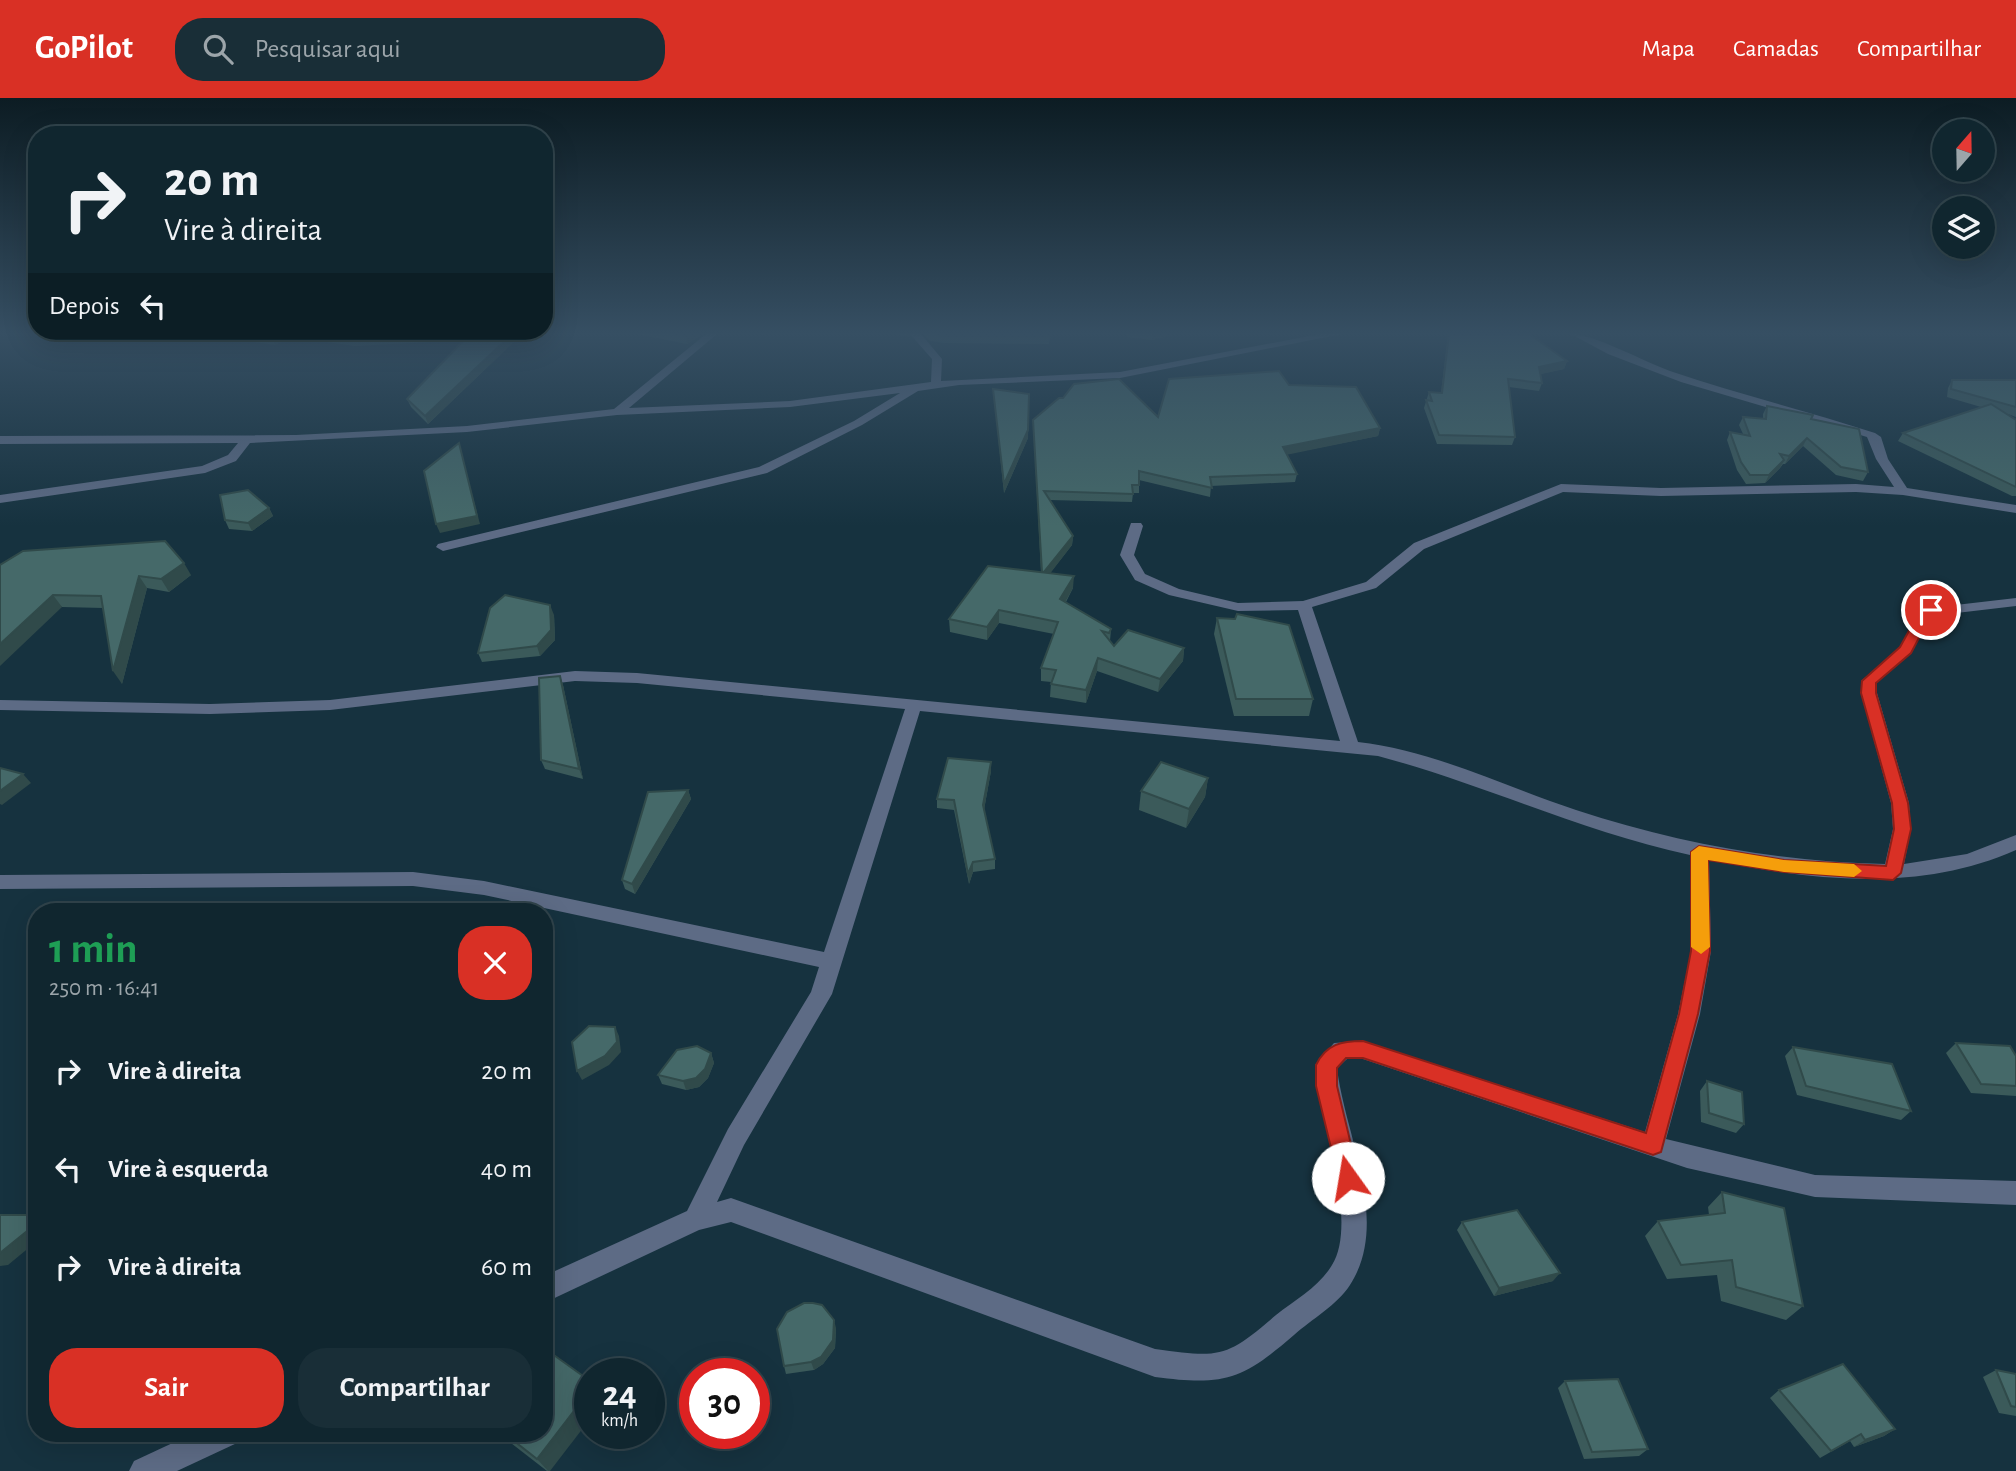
<!DOCTYPE html>
<html lang="pt">
<meta charset="utf-8">
<style>
:root{--surface:#10262f;--page:#192e37;--text:#f1f3f6;--muted:#9ca5aa;--line:#30434b;--accent:#d93025}
body{margin:0;font-family:"Alegreya Sans",sans-serif;background:var(--page);color:var(--text);height:100vh;display:flex;flex-direction:column;font-size:26px;white-space:nowrap}
*{box-sizing:border-box;margin:0}
p{font-size:23px;color:var(--muted)}
.icon{flex:none;width:38px;height:38px;fill:none;stroke:currentColor;stroke-width:2;stroke-linecap:round;stroke-linejoin:round}
.map{position:relative;flex:1;overflow:hidden}
.details{position:absolute;left:28px;top:805px;width:525px;height:539px;display:flex;flex-direction:column;background:var(--surface);border-radius:28px;box-shadow:0 7px 28px #0002,0 0 0 2px var(--line)}
.details>*{flex:none}
.guide{position:absolute;left:28px;top:28px;width:525px;height:214px;border-radius:28px;box-shadow:0 7px 28px #0002,0 0 0 2px var(--line);background:#10262f;color:var(--text);overflow:hidden}
.needle{width:46px;rotate:20deg}
.buttons{position:absolute;left:1932px;top:21px;display:grid;gap:14px}
.buttons a{display:grid;place-items:center;width:63px;height:63px;border-radius:50%;background:var(--surface);box-shadow:0 7px 28px #0002,0 0 0 2px var(--line);font-size:35px}
.speed{position:absolute;left:574px;top:1260px;display:flex;gap:14px;font-size:35px;font-weight:700;text-align:center}
.speed>*{display:grid;place-content:center;width:91px;height:91px;border-radius:50%;background:var(--surface);box-shadow:0 7px 28px #0002,0 0 0 2px var(--line);line-height:1}
.speed small{font-size:18px;font-weight:400}
.speed .limit{border:10px solid #d22;background:#fff;color:#111}
.pin{position:absolute;display:grid;place-items:center;width:60px;height:60px;color:#fff;margin:-30px;border:4px solid #fff;border-radius:50%;box-shadow:0 2px 7px #0007}
.me{position:absolute;width:77px;margin:-38px;rotate:347deg;stroke-linejoin:round;filter:drop-shadow(0 0 5px #0008)}
.turn{display:flex;align-items:center;gap:24px;height:147px;padding:0 21px;font-size:32px}
.turn .icon{width:91px;height:91px;stroke-width:2.5}
.turn b{display:block;font-size:49px;line-height:60px}
.then{display:flex;align-items:center;height:66px;padding:0 21px;background:#0003;gap:14px;font-size:26px}
.round{display:grid;place-items:center;flex:none;width:74px;height:74px;border-radius:28px;background:var(--page)}
.summary{display:flex;align-items:center;justify-content:space-between;height:119px;padding:0 21px}
h1{font-size:42px;font-weight:700;line-height:52px;color:#1e9e55}
.button{display:flex;gap:14px;margin-top:auto;padding:14px 21px}
.button a{flex:1;height:80px;border-radius:28px;background:var(--accent);color:#fff;font-size:28px;font-weight:700;line-height:80px;text-align:center}
.button a+a{background:var(--page);color:var(--text)}
ul{padding:0;list-style:none}
li{display:flex;align-items:center;gap:21px;height:98px;padding:0 21px}
li div{flex:1}
li b{display:block;font-size:26px}
li em{font-style:normal}
header{display:flex;align-items:center;gap:42px;box-sizing:border-box;height:98px;padding:0 35px;background:var(--accent);color:#fff}
header strong{font-size:33px}
nav{display:flex;gap:38px;margin-inline-start:auto;font-size:24px}
.search{width:490px;height:63px;background:var(--page);display:flex;align-items:center;gap:18px;box-sizing:border-box;padding:0 24px;border-radius:28px;color:var(--muted);font-size:26px}
.map>svg:first-child{display:block}
.lines{fill:none;stroke-linecap:round;stroke-linejoin:round}
.minor{fill:#5d6b85;fill-rule:evenodd}
.wall{fill:#3b5a5a}
.shaded-wall{fill:#304a4a}
.building{fill:#456969;stroke:#304a4a;stroke-width:2}
.route{fill:#d93025;stroke:#8d1f18;stroke-width:2}
.slow{fill:#f59e0b}
</style>
<header>
<strong>GoPilot</strong>
<div class="search"><svg class="icon" aria-label="search" viewBox="0 0 24 24"><circle cx="10" cy="10" r="6"/><path d="M15 15l6 6"/></svg>Pesquisar aqui</div>
<nav><a>Mapa</a><a>Camadas</a><a>Compartilhar</a></nav>
</header>
<div class="map">
<svg width="2016" height="1373" viewBox="0 0 2016 1373">
<rect width="100%" height="100%" fill="#16323f"/>
<g class="lines">
<g class="minor">
<path d="M706,236H717L629,310L790,303L931,284L932,261L910,236H921L942,261L941,283L1120,274L1320,236H1342L1120,280L959,287L918,293L862,327L767,375L443,453L436,449L438,446L759,369L854,323L900,295L790,309L617,317L467,334L250,345L236,363L205,375L0,405V397L202,368L228,357L238,345L0,346V338L296,337L467,328L614,311Z"/>
<path d="M1571,236C1594,236 1645,264 1670,273C1738,296 1807,313 1875,335L1881,339L1888,361L1907,390L2016,407V415L1903,397L1856,394L1661,398L1563,394L1424,451L1376,490L1312,509L1358,644C1433,652 1505,689 1576,712C1677,745 1780,764 1885,766L1893,731L1891,705L1861,595V583L1900,550L1921,511L2016,500V508L1931,518L1911,555L1877,584V595L1909,705L1911,731L1904,766L1967,756L2016,737V752C1920,795 1810,783 1709,761L1711,853L1700,916L1666,1041L1815,1077L2016,1083V1107L1815,1099L1687,1070L1363,961H1347L1337,970C1345,1038 1391,1123 1350,1187C1337,1207 1312,1221 1294,1237C1242,1282 1224,1288 1155,1279L731,1124L699,1132L544,1205V1178L687,1113L728,1031L811,894L819,869L484,797L413,788L0,791V777L413,774L484,783L824,854L905,611L637,585L575,583L330,612L210,616L0,612V602L210,606L330,602L575,573L637,575L1340,643L1298,512L1238,513L1169,497L1135,482L1120,457L1131,425H1141L1143,428L1134,457L1145,476L1179,491L1238,505L1303,503L1366,484L1414,445L1561,386L1661,390L1856,386L1894,389L1876,361L1867,339L1681,284L1608,256ZM920,613L1378,658C1484,686 1582,734 1690,757L1691,853L1678,916L1645,1034L1363,943L1334,945L1315,967C1320,1018 1359,1124 1332,1167C1320,1188 1295,1202 1276,1217C1226,1260 1221,1260 1155,1251L731,1100L717,1104L744,1047L832,896Z"/>
<path d="M194,1335H241L237,1345L177,1373H129L134,1363Z"/>
</g>
</g>
<g class="wall">
<path d="M219,236H450V243L355,248L291,239L275,247L220,239Z"/>
<path d="M470,236H522L428,326L411,309L407,301Z"/>
<path d="M637,236H703L687,246Z"/>
<path d="M894,236H909V239Z"/>
<path d="M924,236H1048L1050,239L1049,246L944,245L930,243Z"/>
<path d="M1127,236H1174L1152,242L1127,239Z"/>
<path d="M1448,236H1529L1567,263L1564,271L1540,276L1542,285L1539,293L1509,289L1515,339L1512,347L1437,346L1424,310L1429,294L1441,295Z"/>
<path d="M1952,282H2016V319L2008,316L2016,322V398H2012L1898,343L1903,335L1981,309L1947,299L1948,290Z"/>
<path d="M1289,287L1380,330L1378,338L1287,356L1297,376L1295,384L1211,388L1210,399L1139,382V395H1133L1132,404L1050,402L1073,438L1072,447L1050,475L1073,490L1066,504L1111,531L1110,543L1114,548L1184,550L1183,563L1158,594L1097,573L1086,605L1050,599L1051,584L1041,583V570L1054,536L999,525L987,542L950,534L949,521L1041,474L1033,322L1158,319Z"/>
<path d="M993,291L1029,296L1028,340L1004,395Z"/>
<path d="M1767,308L1811,321L1868,374L1863,383L1836,377L1803,348L1785,366H1783L1780,370L1765,385L1746,386L1737,372L1727,342L1730,334L1743,336L1739,327L1743,319L1763,321V316Z"/>
<path d="M269,410L273,418L252,433L229,431L225,422Z"/>
<path d="M0,467L191,477L169,494L147,490L122,586L103,510L62,509Z"/>
<path d="M554,517L555,542L540,558L482,564L478,555Z"/>
<path d="M1217,520L1235,521L1313,601L1309,618H1234L1214,536Z"/>
<path d="M560,578L563,587L583,681L545,671L541,662Z"/>
<path d="M991,673L984,712L995,761V771L973,774L969,786L954,712L937,710V701Z"/>
<path d="M1208,680L1205,699L1186,730L1139,712L1141,693Z"/>
<path d="M688,692L691,701L635,796L625,791L622,782Z"/>
<path d="M1956,945L2016,958V998L1971,995L1946,955Z"/>
<path d="M1793,949L1911,1013L1901,1022L1797,997L1785,958Z"/>
<path d="M711,955L714,965L708,980L699,989L686,992L662,986L658,977Z"/>
<path d="M1707,983L1744,1026L1736,1035L1701,1024L1700,993Z"/>
<path d="M1722,1094L1803,1208L1786,1222L1721,1203L1717,1177L1667,1181L1645,1138L1658,1123L1709,1117L1708,1109Z"/>
<path d="M1462,1124L1553,1183L1494,1198L1457,1132Z"/>
<path d="M836,1230L835,1250L823,1266L814,1272L786,1276L784,1268Z"/>
<path d="M1996,1272L2016,1276V1318L1999,1315L1983,1279Z"/>
<path d="M1565,1283L1648,1351L1639,1358L1584,1361L1558,1290Z"/>
<path d="M1779,1292L1895,1331L1884,1338L1854,1349L1850,1343L1820,1360L1770,1300Z"/>
<path d="M498,1335H544L550,1373H547Z"/>
</g>
<g class="shaded-wall">
<path d="M271,236H290L291,239L275,247Z"/>
<path d="M512,236H522L428,326L425,318Z"/>
<path d="M690,236H703L687,246L686,238Z"/>
<path d="M1152,236H1174L1152,242Z"/>
<path d="M1567,263L1564,271L1537,277L1539,269Z"/>
<path d="M1380,330L1378,338L1281,358L1283,349Z"/>
<path d="M1028,332V340L1004,395V386Z"/>
<path d="M1807,340L1803,348L1785,366L1789,358Z"/>
<path d="M459,345L480,426L440,435L436,426Z"/>
<path d="M1784,362L1780,370L1765,385L1769,377Z"/>
<path d="M269,410L273,418L252,433L248,425Z"/>
<path d="M1073,438L1072,447L1042,486V477Z"/>
<path d="M184,465L191,477L169,494L161,481Z"/>
<path d="M139,478L147,490L122,586L113,573Z"/>
<path d="M1074,478L1073,490L1060,513V501Z"/>
<path d="M53,497L62,509L0,568V546Z"/>
<path d="M550,507L554,517L555,542L540,558L537,548Z"/>
<path d="M999,512V525L987,542V529Z"/>
<path d="M1184,550L1183,563L1158,594L1160,581Z"/>
<path d="M1098,560L1097,573L1086,605V592Z"/>
<path d="M560,578L563,587L583,681L579,671Z"/>
<path d="M991,664V673L983,717V707Z"/>
<path d="M23,676L31,685L2,707L0,706V693Z"/>
<path d="M1208,680L1205,699L1186,730L1189,711Z"/>
<path d="M688,692L691,701L635,796L632,786Z"/>
<path d="M973,764V774L969,786L968,776Z"/>
<path d="M615,929L619,938L621,954L609,967L582,982L577,973Z"/>
<path d="M711,955L714,965L708,980L699,989L686,992L683,983Z"/>
<path d="M37,1125V1143L8,1167L0,1168V1155Z"/>
<path d="M1560,1175L1553,1183L1494,1198L1499,1190Z"/>
<path d="M834,1222L836,1230L835,1250L823,1266L814,1272L811,1264Z"/>
<path d="M590,1292V1321L550,1373H548L537,1361Z"/>
<path d="M1895,1331L1884,1338L1854,1349L1865,1342Z"/>
</g>
<g class="building">
<path d="M342,236H375L351,237Z"/>
<path d="M470,236H512L425,318L407,301Z"/>
<path d="M674,236H690L686,238Z"/>
<path d="M935,236H1048L1050,239L943,238Z"/>
<path d="M1449,236H1529L1567,263L1539,269L1542,285L1508,281L1515,339L1439,337L1426,302L1432,303L1429,294L1442,295Z"/>
<path d="M1279,273L1289,287L1356,289L1380,330L1283,349L1297,376L1210,379L1212,390L1139,373V387H1132L1133,396L1044,393L1073,438L1044,474H1042L1033,322L1059,300H1063L1074,286L1119,281L1158,319L1169,281Z"/>
<path d="M1952,282H2016V309L1951,291Z"/>
<path d="M993,291L1029,296L1028,332L1004,386Z"/>
<path d="M1991,306L2016,322V389L1903,335Z"/>
<path d="M1767,308L1813,317L1811,321L1859,331L1868,374L1841,369L1807,340L1789,358L1780,356L1784,362L1769,377H1750L1741,364L1730,334L1750,338L1743,319L1766,321Z"/>
<path d="M459,345L477,418L436,426L424,373Z"/>
<path d="M248,392L269,410L248,425L225,422L220,397Z"/>
<path d="M165,443L184,465L161,481L139,478L113,573L101,498L53,497L0,546V467L23,453Z"/>
<path d="M988,468L1074,478L1060,501L1111,531L1109,535L1102,533L1114,548L1128,532L1184,550L1160,581L1098,560L1086,592L1051,586L1056,572L1041,570L1058,524L999,512L987,529L949,521Z"/>
<path d="M505,497L550,507L551,532L537,548L478,555L490,510Z"/>
<path d="M1237,516L1289,527L1313,601H1236L1217,520L1235,521Z"/>
<path d="M560,578L579,671L541,662L539,580Z"/>
<path d="M948,660L991,664L983,707L995,761L973,764L968,776L954,702L937,701Z"/>
<path d="M1161,664L1208,680L1189,711L1141,693Z"/>
<path d="M0,670L23,676L0,693Z"/>
<path d="M688,692L632,786L622,782L648,694Z"/>
<path d="M589,928L615,929L617,944L605,958L577,973L572,944Z"/>
<path d="M1956,945L2010,948L2016,958V988L1981,986Z"/>
<path d="M697,948L711,955L705,971L696,980L683,983L658,977L677,952Z"/>
<path d="M1793,949L1892,966L1911,1013L1806,988Z"/>
<path d="M1707,983L1742,994L1744,1026L1709,1015Z"/>
<path d="M1722,1094L1784,1110L1803,1208L1736,1189L1732,1162L1681,1167L1658,1123L1725,1115Z"/>
<path d="M1517,1112L1560,1175L1499,1190L1462,1124Z"/>
<path d="M0,1117H37V1125L0,1155Z"/>
<path d="M804,1205H813L822,1207L834,1222L833,1242L821,1259L811,1264L784,1268L777,1231L787,1214Z"/>
<path d="M544,1250L590,1283V1292L537,1361L504,1335H544Z"/>
<path d="M1843,1266L1895,1331L1865,1342L1861,1336L1831,1353L1779,1292Z"/>
<path d="M1996,1272L2016,1276V1309L2011,1308Z"/>
<path d="M1618,1281L1648,1351L1592,1354L1565,1283Z"/>
</g>
<linearGradient id="sky" x2="0" y2="1"><stop stop-color="#0c1c23"/><stop offset="0.55" stop-color="#364f63"/><stop offset="1" stop-color="#364f63" stop-opacity="0"/></linearGradient>
<rect width="2016" height="428" fill="url(#sky)"/>
<path class="route" d="M1931,508L1938,512L1931,517L1911,555L1876,585V595L1908,705L1911,731L1901,775L1893,782L1784,774L1708,762L1710,853L1698,916L1661,1054L1653,1057L1363,960H1346L1337,970V988L1359,1080L1356,1087L1348,1090L1340,1087L1316,988V967C1326,946 1342,943 1363,943L1646,1035L1679,916L1691,853V754L1699,748L1784,762L1886,768L1894,731L1892,705L1861,595L1862,583L1900,549L1921,511Z"/>
<path class="slow" d="M1699,748L1784,762L1854,766L1862,773L1854,779L1784,774L1708,762L1710,849L1701,856L1691,849V754Z"/>
</svg>
<div class="buttons">
<a><svg class="needle" viewBox="-14 -14 28 28"><path d="M0-13l5 13h-10z" fill="#e53935"/><path d="M0 13l5-13h-10z" fill="#9ca5aa"/></svg></a>
<a><svg class="icon" aria-label="layers" viewBox="0 0 24 24"><path d="M12 4l9 5-9 5-9-5zM3 14l9 5 9-5"/></svg></a>
</div>
<div class="speed"><div>24<small>km/h</small></div><div class="limit">30</div></div>
<div class="pin" style="left:1931px;top:512px;background:#d93025"><svg class="icon" aria-label="arrive" viewBox="0 0 24 24"><path d="M6 21V4h12l-3 4 3 4H6"/></svg></div>
<svg class="me" style="left:1348px;top:1080px" viewBox="-20 -20 40 40"><circle r="19" fill="#fff"/><path d="M0-13L10 11 0 6-10 11z" fill="#d93025"/></svg>
<div class="guide">
<div class="turn"><svg class="icon" aria-label="right" viewBox="0 0 24 24"><path d="M7 20v-9h11M14 6l5 5-5 5"/></svg><div><b>20 m</b>Vire à direita</div></div>
<div class="then">Depois<svg class="icon" aria-label="left" viewBox="0 0 24 24"><path d="M17 20v-9H6M10 6l-5 5 5 5"/></svg></div>
</div>
<section class="details">
<div class="summary"><div><h1>1 min</h1><p>250 m · 16:41</p></div><a class="round" style="background:#d93025;color:#fff"><svg class="icon" aria-label="close" viewBox="0 0 24 24"><path d="M6 6l12 12M18 6L6 18"/></svg></a></div>
<ul>
<li><svg class="icon" aria-label="right" viewBox="0 0 24 24"><path d="M7 20v-9h11M14 6l5 5-5 5"/></svg><div><b>Vire à direita</b></div><em>20 m</em></li>
<li><svg class="icon" aria-label="left" viewBox="0 0 24 24"><path d="M17 20v-9H6M10 6l-5 5 5 5"/></svg><div><b>Vire à esquerda</b></div><em>40 m</em></li>
<li><svg class="icon" aria-label="right" viewBox="0 0 24 24"><path d="M7 20v-9h11M14 6l5 5-5 5"/></svg><div><b>Vire à direita</b></div><em>60 m</em></li>
</ul>
<div class="button"><a>Sair</a><a>Compartilhar</a></div>
</section>
</div>
